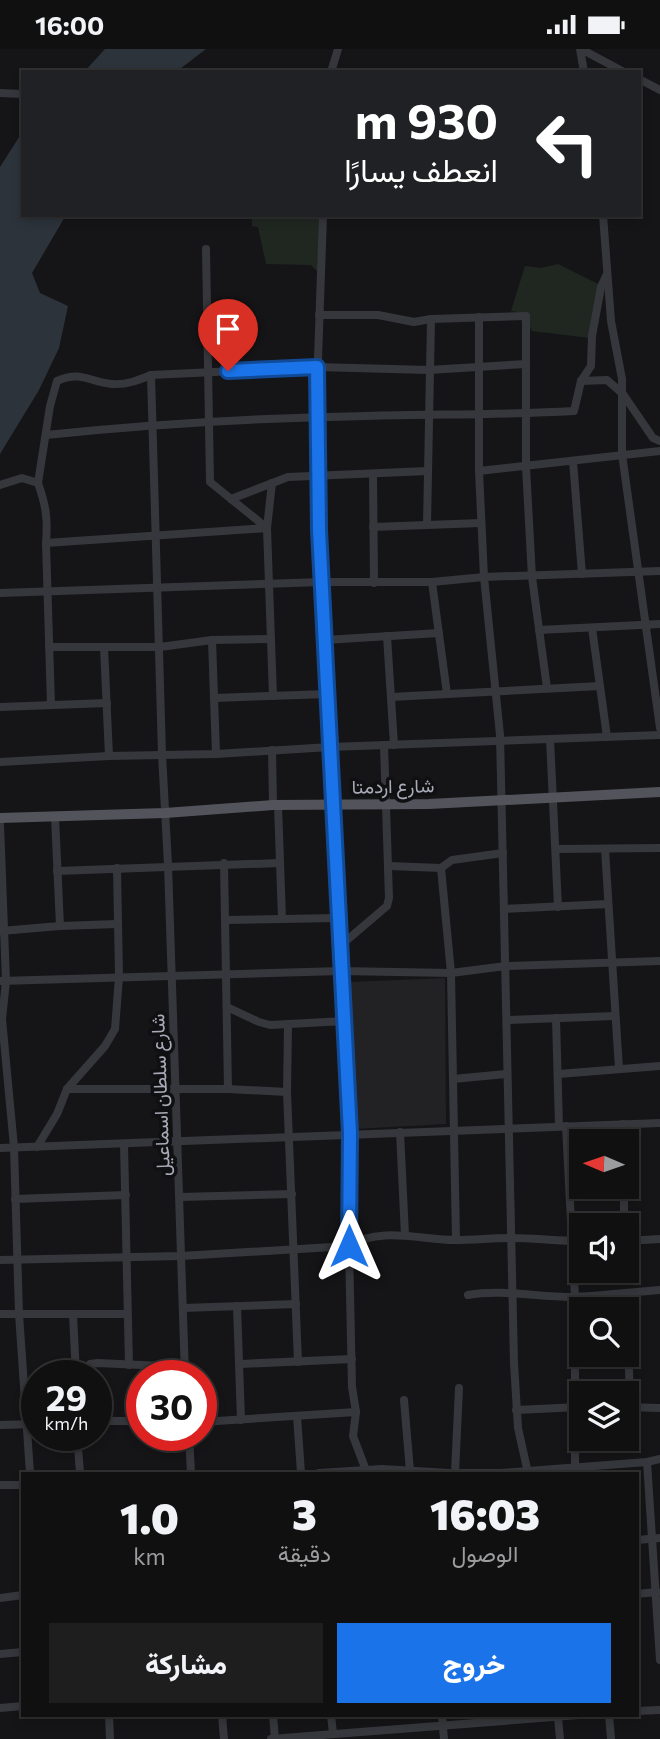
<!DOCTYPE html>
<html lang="ar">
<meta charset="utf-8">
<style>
:root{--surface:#101011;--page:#1e1e1f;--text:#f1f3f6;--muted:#9c9d9f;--line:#303031;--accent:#1a73e8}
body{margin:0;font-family:Commissioner,Vazirmatn,sans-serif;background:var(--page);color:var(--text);direction:rtl;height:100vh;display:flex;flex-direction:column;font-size:26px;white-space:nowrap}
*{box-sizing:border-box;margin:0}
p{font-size:23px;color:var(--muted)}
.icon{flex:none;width:38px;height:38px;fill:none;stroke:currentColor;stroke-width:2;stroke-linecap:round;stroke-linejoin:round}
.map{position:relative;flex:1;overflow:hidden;direction:ltr}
.side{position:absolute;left:21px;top:1423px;width:618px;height:245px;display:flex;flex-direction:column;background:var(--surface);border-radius:0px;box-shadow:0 4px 10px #0003,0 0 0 2px var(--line);direction:rtl}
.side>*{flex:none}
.guide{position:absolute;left:21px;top:21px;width:620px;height:147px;border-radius:0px;box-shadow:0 4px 10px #0003,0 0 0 2px var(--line);direction:rtl;background:#202124;color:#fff;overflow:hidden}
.needle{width:46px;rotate:272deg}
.controls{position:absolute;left:569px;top:1080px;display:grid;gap:14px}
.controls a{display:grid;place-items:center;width:70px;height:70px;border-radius:0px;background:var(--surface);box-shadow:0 4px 10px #0003,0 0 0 2px var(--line);font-size:35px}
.speed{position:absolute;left:21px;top:1311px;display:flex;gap:14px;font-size:35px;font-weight:700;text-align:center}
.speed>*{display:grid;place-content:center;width:91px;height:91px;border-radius:50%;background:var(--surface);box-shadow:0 4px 10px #0003,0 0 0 2px var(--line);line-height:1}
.speed small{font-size:18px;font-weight:400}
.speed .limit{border:10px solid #d22;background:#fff;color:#111}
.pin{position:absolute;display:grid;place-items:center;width:60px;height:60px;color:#fff;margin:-72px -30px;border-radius:50% 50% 50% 0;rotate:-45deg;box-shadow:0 0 7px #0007}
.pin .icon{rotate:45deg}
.me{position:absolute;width:77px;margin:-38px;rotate:0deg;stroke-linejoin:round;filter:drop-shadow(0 0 5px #0008)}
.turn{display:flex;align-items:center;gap:24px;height:147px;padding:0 28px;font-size:32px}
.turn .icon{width:91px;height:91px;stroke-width:2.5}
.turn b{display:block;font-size:49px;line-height:60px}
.eta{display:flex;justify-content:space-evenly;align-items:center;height:119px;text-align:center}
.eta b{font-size:42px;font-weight:800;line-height:49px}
.action{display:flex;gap:14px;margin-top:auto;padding:14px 28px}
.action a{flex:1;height:80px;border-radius:0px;background:var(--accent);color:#fff;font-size:28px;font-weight:800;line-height:80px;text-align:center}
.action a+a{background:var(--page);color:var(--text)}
.status{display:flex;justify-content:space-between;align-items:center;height:49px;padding:0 35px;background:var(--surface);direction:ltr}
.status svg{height:19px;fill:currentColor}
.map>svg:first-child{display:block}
.built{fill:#222124}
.green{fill:#202721}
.water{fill:#2c333b}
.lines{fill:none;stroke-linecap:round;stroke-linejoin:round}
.minor{stroke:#36373c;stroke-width:8}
.major{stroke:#53545b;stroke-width:10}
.route-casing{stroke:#114b97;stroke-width:18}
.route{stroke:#1a73e8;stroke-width:12}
.labels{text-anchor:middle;stroke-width:7;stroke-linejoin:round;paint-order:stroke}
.street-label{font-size:19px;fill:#a8abb7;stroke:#101012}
</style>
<div class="status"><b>16:00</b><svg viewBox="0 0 49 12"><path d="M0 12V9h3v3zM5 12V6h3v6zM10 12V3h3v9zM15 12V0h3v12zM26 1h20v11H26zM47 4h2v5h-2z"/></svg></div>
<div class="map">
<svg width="660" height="1690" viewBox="0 0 660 1690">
<rect width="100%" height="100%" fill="#151517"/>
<path class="built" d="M445,929L446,1075L354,1080L350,933Z"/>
<g class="green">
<path d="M252,166H319L318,223L311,216L266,215L258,178L252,177Z"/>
<path d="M558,215L598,235L590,289L532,282L523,264L511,262L525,217L541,219Z"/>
</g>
<g class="water">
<path d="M105,0H206L176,23H84Z"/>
<path d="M23,82V166H66L32,224L40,244L68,257L59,299L39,341L0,405V118Z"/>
</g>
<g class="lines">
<g class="minor">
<path d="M580,0L584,23"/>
<path d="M581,0L624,23"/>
<path d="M331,23L338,0"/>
<path d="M639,30L660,41"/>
<path d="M0,44L23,45"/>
<path d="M323,166L316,368L319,481L350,1084L349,1197L352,1338L356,1363L353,1387L367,1424"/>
<path d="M603,166L611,272L622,330V405L660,679"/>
<path d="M206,200L210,433L267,479L273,647"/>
<path d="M319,266H378L414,273L431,270L526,267V418L532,528L547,639"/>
<path d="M479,268V422L484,528L500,686L514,1314L518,1379L528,1424"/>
<path d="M151,326L162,705L168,816L185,1326"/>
<path d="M581,332L607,331L623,345L653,389L660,392"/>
<path d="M46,386C152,375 259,369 366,367C435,365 504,366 574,362L581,332L591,317L592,287L601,238L607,225"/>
<path d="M573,412L582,525"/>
<path d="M479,422L660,402"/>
<path d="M373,425L374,534"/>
<path d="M38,434L50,357L57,332C81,321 89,333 112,335C127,336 139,331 151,326L317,318L429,321L526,315"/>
<path d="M0,436L22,429L38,434C46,457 48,469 46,494L51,656"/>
<path d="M231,450L288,428L428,422"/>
<path d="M427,476L431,270"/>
<path d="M373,478L481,474"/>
<path d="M46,494L267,479L272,434"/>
<path d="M432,533L447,645"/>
<path d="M0,544L322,533H432L484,528L660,522"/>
<path d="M592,579L607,688"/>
<path d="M539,581L660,575"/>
<path d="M387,587L394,696"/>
<path d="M212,591L216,705"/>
<path d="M325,591L439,584"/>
<path d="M49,598H160L212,591L271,590"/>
<path d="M104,598L109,707"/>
<path d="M391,648L600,637"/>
<path d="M214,649L328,645"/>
<path d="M0,658L107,654"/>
<path d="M550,690L558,858"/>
<path d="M272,701L273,756"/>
<path d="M0,713L109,707L216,705L330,698L660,686"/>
<path d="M278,756L282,870"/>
<path d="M55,768L60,877"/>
<path d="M0,776L6,932L2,970L14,1098L19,1265L30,1424"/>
<path d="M556,800L660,799"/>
<path d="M605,800L619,1020"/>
<path d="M224,814L228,1040"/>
<path d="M389,817L441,819L452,811L503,804"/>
<path d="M441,819L451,924L456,1191"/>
<path d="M57,822L280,814"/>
<path d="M504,860L608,855"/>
<path d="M225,871L338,869"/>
<path d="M1,882L60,877L117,875"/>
<path d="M340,897L387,857L389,849L384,696"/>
<path d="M0,932L341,922L451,924L506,917L660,912"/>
<path d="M227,958L259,973L270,976L345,972"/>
<path d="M556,969L559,1077"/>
<path d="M507,971L615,967"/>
<path d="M288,977L287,1043L298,1313"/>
<path d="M558,1025L660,1017"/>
<path d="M453,1030L506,1025"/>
<path d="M67,1040H228L287,1043"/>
<path d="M623,1075V1092"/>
<path d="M566,1077L575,1248V1418"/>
<path d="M400,1083L405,1186"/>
<path d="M124,1095L129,1316"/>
<path d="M37,1098L57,1065L67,1040L105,997L115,980L119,928L117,819"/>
<path d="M0,1099L660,1074"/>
<path d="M624,1138V1176"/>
<path d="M180,1148L292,1145"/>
<path d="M15,1150L126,1146"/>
<path d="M626,1192L660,1190"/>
<path d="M0,1211L181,1207L349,1197C379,1177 422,1191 455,1191C474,1191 492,1189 510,1189C534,1189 557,1192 581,1192"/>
<path d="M627,1244L630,1358"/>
<path d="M468,1246C502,1240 537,1248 572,1248C601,1247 631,1243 660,1241"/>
<path d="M237,1257L241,1371"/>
<path d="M183,1259L296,1255"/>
<path d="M0,1265H127"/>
<path d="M73,1266L76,1326"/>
<path d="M240,1315L352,1310"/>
<path d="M77,1326L90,1315L98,1314L184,1318"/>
<path d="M404,1351L410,1422"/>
<path d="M626,1358L660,1359"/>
<path d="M516,1361L580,1358"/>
<path d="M297,1367L301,1424"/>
<path d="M96,1372H142"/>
<path d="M201,1373L356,1363"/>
<path d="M0,1376L37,1375"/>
<path d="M77,1386L80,1424"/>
<path d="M189,1386L191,1424"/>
<path d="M647,1413L660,1611"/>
<path d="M319,1424L382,1420L449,1424"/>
<path d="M455,1424L459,1339"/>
<path d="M459,1424H501L647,1413L660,1410"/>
<path d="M0,1436H23"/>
<path d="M637,1491L660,1489"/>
<path d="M637,1545L657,1543"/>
<path d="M0,1549L23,1546"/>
<path d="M0,1605L23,1603"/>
<path d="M0,1659L23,1657"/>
<path d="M637,1662L660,1661"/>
<path d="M109,1666L110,1690"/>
<path d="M222,1666L224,1690"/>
<path d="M273,1666L275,1690"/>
<path d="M331,1666L333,1685"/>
<path d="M442,1666L444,1690"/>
<path d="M609,1666L611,1690"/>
<path d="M558,1668L560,1690"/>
<path d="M271,1690L579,1666"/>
</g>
<path class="major" d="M0,769L165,764L273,756L429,755L660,743"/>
</g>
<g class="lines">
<defs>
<path id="route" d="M228,322L317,318L319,481L350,1084L349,1197"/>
</defs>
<use href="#route" class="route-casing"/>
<use href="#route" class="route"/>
</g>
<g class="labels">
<g class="street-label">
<text transform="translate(393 737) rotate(-1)" y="7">شارع اردمتا</text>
<text transform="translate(160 1046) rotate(-92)" y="7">شارع سلطان اسماعيل</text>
</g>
</g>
</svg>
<div class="controls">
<a><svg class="needle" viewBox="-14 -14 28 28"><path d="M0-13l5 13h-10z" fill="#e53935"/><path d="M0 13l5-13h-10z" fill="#9c9d9f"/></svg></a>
<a><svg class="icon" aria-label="sound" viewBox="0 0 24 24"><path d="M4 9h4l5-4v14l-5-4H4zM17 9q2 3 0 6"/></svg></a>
<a><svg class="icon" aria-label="search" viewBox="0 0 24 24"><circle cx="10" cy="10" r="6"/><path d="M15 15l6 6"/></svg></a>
<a><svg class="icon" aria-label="layers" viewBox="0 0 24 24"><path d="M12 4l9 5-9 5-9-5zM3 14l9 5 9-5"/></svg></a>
</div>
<div class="speed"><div>29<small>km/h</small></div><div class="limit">30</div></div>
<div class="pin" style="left:228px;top:322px;background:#d93025"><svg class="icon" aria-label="arrive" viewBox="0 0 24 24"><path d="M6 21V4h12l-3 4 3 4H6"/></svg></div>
<svg class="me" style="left:349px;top:1197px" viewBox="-20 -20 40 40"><path d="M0-17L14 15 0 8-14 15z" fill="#1a73e8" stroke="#fff" stroke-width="4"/></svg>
<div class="guide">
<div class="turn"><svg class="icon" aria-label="left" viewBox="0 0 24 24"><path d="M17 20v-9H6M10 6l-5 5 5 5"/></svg><div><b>930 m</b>انعطف يسارًا</div></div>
</div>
<section class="side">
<div class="eta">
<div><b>16:03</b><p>الوصول</p></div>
<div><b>3</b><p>دقيقة</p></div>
<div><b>1.0</b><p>km</p></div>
</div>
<div class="action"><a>خروج</a><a>مشاركة</a></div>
</section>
</div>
